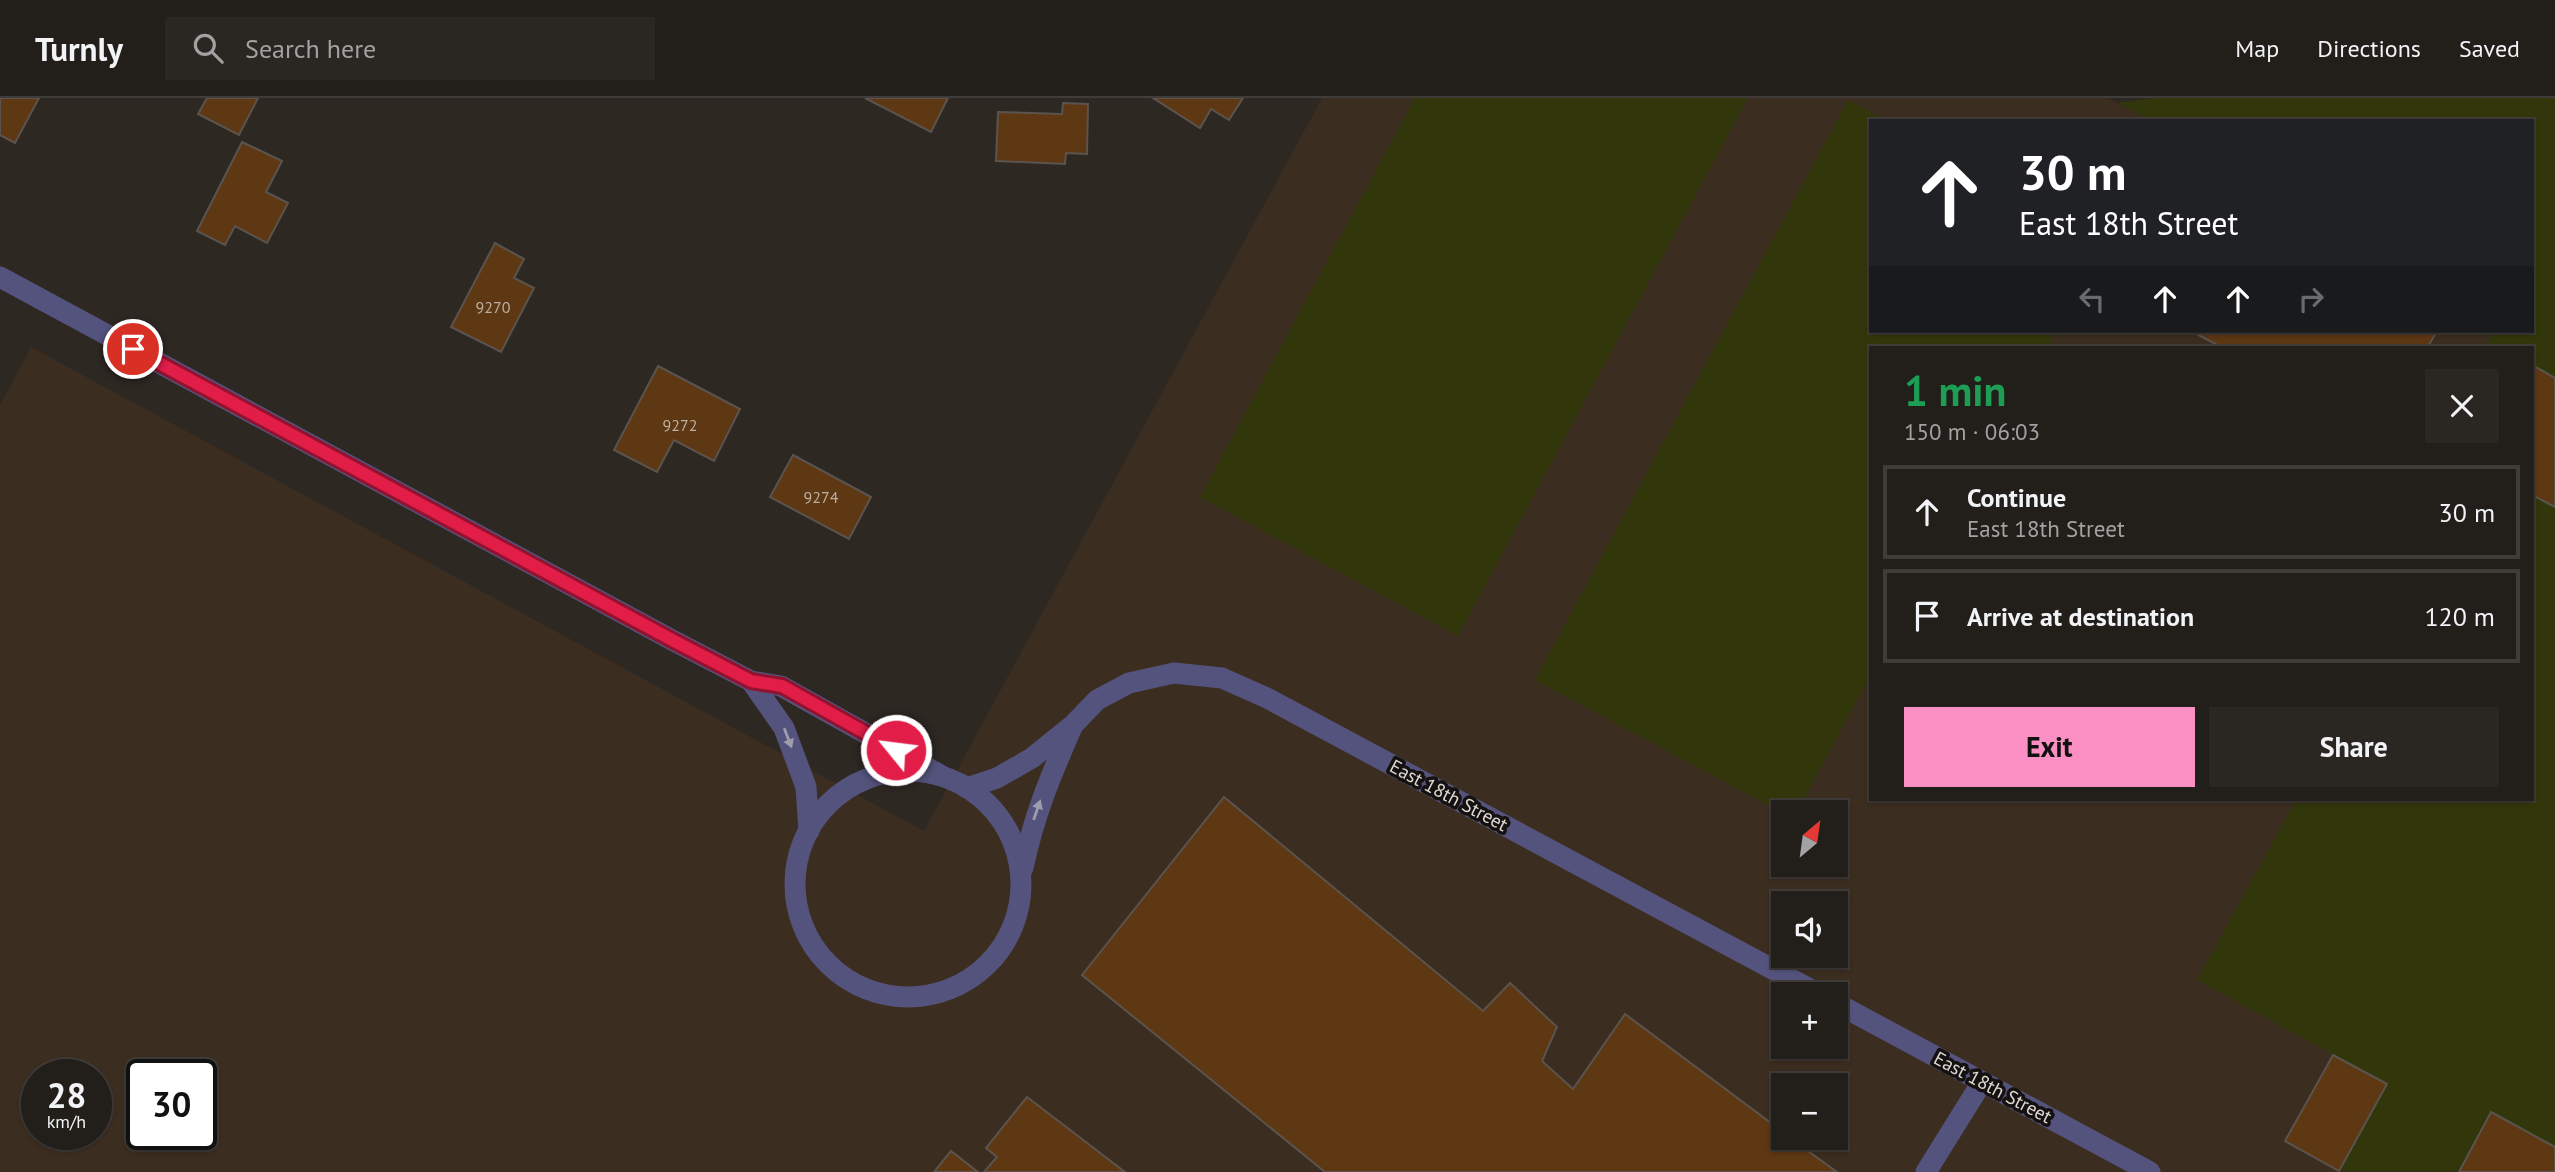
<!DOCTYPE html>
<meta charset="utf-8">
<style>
:root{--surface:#221e1a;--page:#2a2723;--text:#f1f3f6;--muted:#a2a2a2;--line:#3f3c39;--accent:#fb8fc3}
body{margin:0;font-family:"PT Sans",sans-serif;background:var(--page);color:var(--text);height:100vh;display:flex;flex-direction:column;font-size:26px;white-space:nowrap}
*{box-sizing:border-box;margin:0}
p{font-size:23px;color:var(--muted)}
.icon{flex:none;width:38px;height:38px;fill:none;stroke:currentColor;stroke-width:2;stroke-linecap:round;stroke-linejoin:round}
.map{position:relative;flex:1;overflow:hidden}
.side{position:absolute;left:1869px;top:248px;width:665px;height:455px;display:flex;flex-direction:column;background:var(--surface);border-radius:0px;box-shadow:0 2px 5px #0004,0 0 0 2px var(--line)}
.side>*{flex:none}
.guide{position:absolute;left:1869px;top:21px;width:665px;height:214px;border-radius:0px;box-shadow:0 2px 5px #0004,0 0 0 2px var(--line);background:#202124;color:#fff;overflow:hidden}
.needle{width:46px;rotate:29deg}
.fabs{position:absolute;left:1771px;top:702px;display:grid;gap:14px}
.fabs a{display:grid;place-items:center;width:77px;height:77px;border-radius:0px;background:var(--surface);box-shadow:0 2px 5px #0004,0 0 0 2px var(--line);font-size:35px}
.speed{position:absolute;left:21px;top:961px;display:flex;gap:14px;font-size:35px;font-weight:700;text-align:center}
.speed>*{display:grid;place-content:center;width:91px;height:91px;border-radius:50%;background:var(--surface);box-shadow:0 2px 5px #0004,0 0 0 2px var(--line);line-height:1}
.speed small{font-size:18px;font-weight:400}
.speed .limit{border:4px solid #111;border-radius:10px;background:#fff;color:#111}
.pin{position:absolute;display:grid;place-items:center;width:60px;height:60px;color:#fff;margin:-30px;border:4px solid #fff;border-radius:50%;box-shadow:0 2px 7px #0007}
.me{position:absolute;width:77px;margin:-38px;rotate:299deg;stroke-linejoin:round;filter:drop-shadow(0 0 5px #0008)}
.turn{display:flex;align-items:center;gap:24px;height:147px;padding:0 35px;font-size:32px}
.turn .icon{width:91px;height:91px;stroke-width:2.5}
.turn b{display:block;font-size:49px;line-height:60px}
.lanes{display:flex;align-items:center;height:66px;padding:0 35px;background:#0003;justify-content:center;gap:35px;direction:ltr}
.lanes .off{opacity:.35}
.round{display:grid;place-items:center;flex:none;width:74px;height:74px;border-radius:0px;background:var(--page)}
.head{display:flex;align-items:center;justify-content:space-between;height:119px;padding:0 35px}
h1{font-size:42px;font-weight:600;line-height:52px;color:#1e9e55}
.cta{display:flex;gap:14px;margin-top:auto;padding:14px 35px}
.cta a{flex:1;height:80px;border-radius:0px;background:var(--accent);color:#111;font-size:28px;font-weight:600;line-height:80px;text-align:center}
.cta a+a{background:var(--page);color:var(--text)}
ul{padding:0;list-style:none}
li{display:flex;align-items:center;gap:21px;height:94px;margin:0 14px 10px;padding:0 21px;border:4px solid var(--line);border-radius:0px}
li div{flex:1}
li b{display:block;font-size:26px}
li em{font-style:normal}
header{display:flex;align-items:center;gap:42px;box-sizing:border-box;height:98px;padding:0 35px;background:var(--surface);border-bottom:2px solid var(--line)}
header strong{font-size:33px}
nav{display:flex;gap:38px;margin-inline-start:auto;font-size:24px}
.search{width:490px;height:63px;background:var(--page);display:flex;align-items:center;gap:18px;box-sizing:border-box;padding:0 24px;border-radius:0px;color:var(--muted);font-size:26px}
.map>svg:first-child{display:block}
.education{fill:#3b2d20;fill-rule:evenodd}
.green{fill:#32370b}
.building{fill:#5e3713;stroke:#5b544e;stroke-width:2}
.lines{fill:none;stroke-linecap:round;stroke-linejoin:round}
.lane{stroke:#54537d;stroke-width:21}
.street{stroke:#54537d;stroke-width:21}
.oneway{fill:#9f9cad}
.route-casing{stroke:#92132f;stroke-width:18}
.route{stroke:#e11d48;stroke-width:12}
.labels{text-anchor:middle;stroke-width:7;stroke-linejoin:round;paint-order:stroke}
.number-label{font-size:16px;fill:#bcb0a4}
.street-label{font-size:19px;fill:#dcd8d5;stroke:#14110f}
</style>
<header>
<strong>Turnly</strong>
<div class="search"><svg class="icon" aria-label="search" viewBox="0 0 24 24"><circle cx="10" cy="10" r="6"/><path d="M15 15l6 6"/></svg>Search here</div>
<nav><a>Map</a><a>Directions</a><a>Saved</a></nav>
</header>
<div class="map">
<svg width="2555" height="1074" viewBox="0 0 2555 1074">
<rect width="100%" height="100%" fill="#2e2823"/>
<path class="education" d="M1322,0H2108L2151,23H1871V233H2532L2555,1074H0V307L31,249L924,733ZM1871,250H2532V702H1871ZM1783,714H1836V766H1783ZM1783,805H1836V858H1783ZM1783,896H1836V948H1783ZM37,976H96V1036H37ZM142,976H201V1036H142ZM1783,987H1836V1040H1783Z"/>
<g class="green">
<path d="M1415,0H1748L1458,538L1200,399Z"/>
<path d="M2154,0H2555V1074L2339,1073L2387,986L2197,882L2296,702H2532V250H2484L2494,233H2532V23H2151L2118,5Z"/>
<path d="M1848,2L1887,23H1871V233H2056L2047,250H1871V576L1797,714L1783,715L1535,582Z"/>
</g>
<g class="building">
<path d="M0,0H39L15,45L0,37Z"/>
<path d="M207,0H258L239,37L198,16Z"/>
<path d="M865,0H948L931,34Z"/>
<path d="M1153,0H1243L1229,22L1211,11L1200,30Z"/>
<path d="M1063,5L1088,6L1087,56L1066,55L1065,66L996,63L998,14L1062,16Z"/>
<path d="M242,44L282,63L266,94L288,105L267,145L235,128L225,147L197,133Z"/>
<path d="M495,145L524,161L514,180L534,190L501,254L451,229Z"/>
<path d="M2191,233H2437L2427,250H2223Z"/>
<path d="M2532,267L2555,280V409L2532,397Z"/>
<path d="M658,268L740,311L714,363L674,342L657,374L614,352Z"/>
<path d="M793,357L871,399L849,441L770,399Z"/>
<path d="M1224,699L1483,913L1510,885L1557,929L1542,963L1573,991L1625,916L1783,1034V1040H1790L1837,1074H1325L1082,877Z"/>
<path d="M2333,957L2387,986L2339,1073L2285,1043Z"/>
<path d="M1027,999L1125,1074H984L997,1059L986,1050Z"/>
<path d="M2491,1014L2555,1049V1074H2459Z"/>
<path d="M951,1053L978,1074H934Z"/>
</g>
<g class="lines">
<path class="lane" d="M1926,1074L1982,984"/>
<g class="street">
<path d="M0,179L674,543L751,583L781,588L942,678"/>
<path d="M751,583L784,630L806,689L809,733"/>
<circle cx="908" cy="786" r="113"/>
<path d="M967,690L997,680L1032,660L1073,627L1097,602L1129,585L1174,575L1222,580L1267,600L1819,896"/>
<path d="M1023,770C1034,717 1051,677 1072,629"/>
<path d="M1836,905L2150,1074"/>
</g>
</g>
<defs><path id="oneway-solid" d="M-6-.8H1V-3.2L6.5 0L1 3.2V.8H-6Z" transform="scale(1.75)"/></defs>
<g class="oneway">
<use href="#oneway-solid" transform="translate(788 640) rotate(69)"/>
<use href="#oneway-solid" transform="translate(1037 712) rotate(-71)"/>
</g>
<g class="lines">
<defs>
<path id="route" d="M133,251L674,543L751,583L782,588L896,652"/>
</defs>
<use href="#route" class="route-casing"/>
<use href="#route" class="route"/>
</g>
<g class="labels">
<g class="number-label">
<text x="493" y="215">9270</text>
<text x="680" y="333">9272</text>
<text x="821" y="405">9274</text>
</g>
<g class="street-label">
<text transform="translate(1449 697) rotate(28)" y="7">East 18th Street</text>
<text transform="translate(1993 989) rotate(28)" y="7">East 18th Street</text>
</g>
</g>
</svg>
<div class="fabs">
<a><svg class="needle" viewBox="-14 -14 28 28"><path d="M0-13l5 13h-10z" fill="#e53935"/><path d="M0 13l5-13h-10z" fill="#a2a2a2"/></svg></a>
<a><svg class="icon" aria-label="sound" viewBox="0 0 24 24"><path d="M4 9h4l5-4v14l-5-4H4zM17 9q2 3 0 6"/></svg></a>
<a>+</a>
<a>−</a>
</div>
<div class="speed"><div>28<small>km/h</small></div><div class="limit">30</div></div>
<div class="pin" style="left:133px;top:251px;background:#d93025"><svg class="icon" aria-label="arrive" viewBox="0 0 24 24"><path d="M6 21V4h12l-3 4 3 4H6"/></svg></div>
<svg class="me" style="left:896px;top:652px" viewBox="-20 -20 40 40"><circle r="17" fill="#e11d48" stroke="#fff" stroke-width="3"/><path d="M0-11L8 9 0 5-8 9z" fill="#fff"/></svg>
<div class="guide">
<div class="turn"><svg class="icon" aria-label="ahead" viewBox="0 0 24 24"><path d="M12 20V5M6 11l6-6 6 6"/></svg><div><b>30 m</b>East 18th Street</div></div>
<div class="lanes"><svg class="icon off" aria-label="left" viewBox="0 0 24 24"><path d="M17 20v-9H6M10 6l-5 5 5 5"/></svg><svg class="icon" aria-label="ahead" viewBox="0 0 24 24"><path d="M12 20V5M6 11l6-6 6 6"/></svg><svg class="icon" aria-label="ahead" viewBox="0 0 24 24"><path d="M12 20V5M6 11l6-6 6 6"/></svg><svg class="icon off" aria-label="right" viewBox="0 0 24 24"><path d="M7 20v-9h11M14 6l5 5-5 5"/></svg></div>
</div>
<section class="side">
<div class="head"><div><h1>1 min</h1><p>150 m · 06:03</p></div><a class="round"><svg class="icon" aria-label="close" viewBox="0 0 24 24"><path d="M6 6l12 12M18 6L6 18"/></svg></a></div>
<ul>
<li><svg class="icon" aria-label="ahead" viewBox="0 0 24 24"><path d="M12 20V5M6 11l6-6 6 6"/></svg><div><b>Continue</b><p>East 18th Street</p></div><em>30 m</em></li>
<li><svg class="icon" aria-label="arrive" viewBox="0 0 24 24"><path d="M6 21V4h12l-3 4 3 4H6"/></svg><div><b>Arrive at destination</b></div><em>120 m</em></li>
</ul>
<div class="cta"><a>Exit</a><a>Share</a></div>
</section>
</div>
